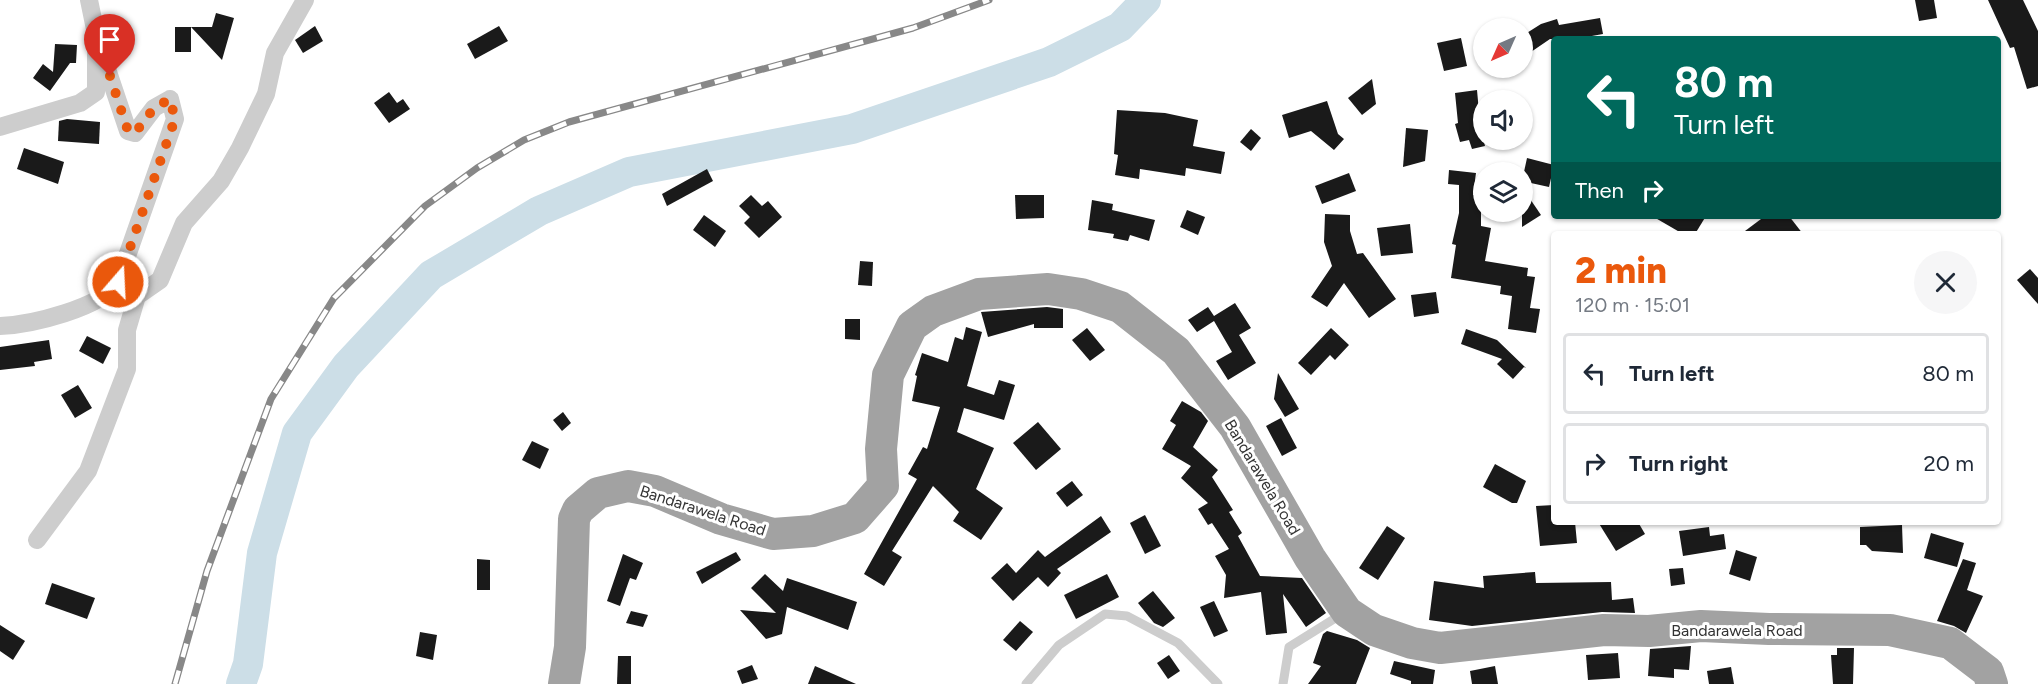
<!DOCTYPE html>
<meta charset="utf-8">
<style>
:root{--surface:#fff;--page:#f6f6f7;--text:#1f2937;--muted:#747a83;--line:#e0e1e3;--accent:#ea580c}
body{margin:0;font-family:Figtree,sans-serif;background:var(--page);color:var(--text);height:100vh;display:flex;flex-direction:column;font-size:22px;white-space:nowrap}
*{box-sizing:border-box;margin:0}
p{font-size:20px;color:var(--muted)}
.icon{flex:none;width:33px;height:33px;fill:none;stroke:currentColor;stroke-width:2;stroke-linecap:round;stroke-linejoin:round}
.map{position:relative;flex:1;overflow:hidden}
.sheet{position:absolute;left:1551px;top:231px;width:450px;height:294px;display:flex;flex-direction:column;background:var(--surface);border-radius:6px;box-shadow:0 2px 4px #0004}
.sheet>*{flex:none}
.banner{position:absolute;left:1551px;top:36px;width:450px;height:183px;border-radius:6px;box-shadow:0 2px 4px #0004;background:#00695c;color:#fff;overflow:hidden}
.needle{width:39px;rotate:225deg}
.tools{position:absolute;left:1473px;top:18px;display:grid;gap:12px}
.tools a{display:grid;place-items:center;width:60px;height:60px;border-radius:50%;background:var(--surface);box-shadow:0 2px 4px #0004;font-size:30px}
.pin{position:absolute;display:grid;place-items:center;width:51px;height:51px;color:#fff;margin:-62px -26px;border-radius:50% 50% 50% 0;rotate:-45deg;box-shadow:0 0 6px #0007}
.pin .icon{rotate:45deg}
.me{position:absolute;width:66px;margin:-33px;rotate:19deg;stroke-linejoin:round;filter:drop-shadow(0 0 4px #0008)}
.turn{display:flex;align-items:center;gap:21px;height:126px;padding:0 24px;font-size:27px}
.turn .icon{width:78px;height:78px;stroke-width:2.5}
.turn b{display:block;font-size:42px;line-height:51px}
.then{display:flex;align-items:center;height:57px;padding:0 24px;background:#0003;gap:12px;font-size:22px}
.round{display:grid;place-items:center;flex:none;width:63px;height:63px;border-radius:32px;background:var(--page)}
.overview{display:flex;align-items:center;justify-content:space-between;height:102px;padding:0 24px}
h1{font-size:36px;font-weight:800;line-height:45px;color:var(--accent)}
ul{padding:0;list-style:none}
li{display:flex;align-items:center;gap:18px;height:81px;margin:0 12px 9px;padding:0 12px;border:3px solid var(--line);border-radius:6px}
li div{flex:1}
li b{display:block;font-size:22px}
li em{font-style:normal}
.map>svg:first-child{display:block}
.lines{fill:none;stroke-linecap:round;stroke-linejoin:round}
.river{stroke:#ccdee7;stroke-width:30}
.building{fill:#1a1a1a}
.service{stroke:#cdcdcd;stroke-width:9}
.minor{stroke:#cdcdcd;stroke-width:18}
.trunk{stroke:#a2a2a2;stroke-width:32}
.rail-casing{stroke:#888;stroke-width:7}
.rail{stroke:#fff;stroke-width:4.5;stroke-dasharray:14;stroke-linecap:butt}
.route{stroke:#ea580c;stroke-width:10;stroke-dasharray:0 18}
.labels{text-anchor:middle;stroke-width:6;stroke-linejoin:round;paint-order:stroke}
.street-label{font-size:16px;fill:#333;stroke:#fff}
</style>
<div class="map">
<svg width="2038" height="684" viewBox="0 0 2038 684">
<rect width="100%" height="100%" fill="#fff"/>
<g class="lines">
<path class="river" d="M241,684L248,664L262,553L297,433L346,366L431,275L539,211L629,172L852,129L1049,62L1120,27L1146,0"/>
</g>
<g class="building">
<path d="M1915,0H1934L1937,18L1919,21Z"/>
<path d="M1988,0H2023L2038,31V86L2027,89L2014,47L2010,48Z"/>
<path d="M216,13L234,18L222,60L191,27H212Z"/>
<path d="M1600,18L1603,34L1575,39H1550L1522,58V36L1541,24L1557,19L1559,25Z"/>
<path d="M315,26L323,41L303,53L295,40Z"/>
<path d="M499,26L508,41L475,59L467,44Z"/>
<rect x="175" y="27" width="16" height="25"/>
<path d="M1461,38L1467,66L1444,71L1437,43Z"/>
<path d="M55,44L77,45L76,63H70L50,91L33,78L43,64L53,72Z"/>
<path d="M1372,79L1376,104L1362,115L1348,98Z"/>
<path d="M1477,90L1479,112H1477L1485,146L1472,149L1469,140L1460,142L1455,124L1458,123L1455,93Z"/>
<path d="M389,92L397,103L403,99L410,109L389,123L374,103Z"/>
<path d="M1327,101L1338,134L1344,139L1334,150L1311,131L1289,138L1282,115Z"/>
<path d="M1117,110L1165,113L1198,120L1193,146L1225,152L1221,174L1186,168L1185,176L1140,169L1139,179L1115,175L1118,155L1114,154Z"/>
<path d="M67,119L100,122L99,144L58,141L59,121Z"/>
<path d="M1406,128L1428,130L1425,161L1403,167Z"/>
<path d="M1251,129L1261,138L1251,151L1240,142Z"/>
<path d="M24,148L64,162L58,184L17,169Z"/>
<path d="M1527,158L1554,165L1549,187L1522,181Z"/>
<path d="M707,169L713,181L667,206L662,194Z"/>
<path d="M1449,170L1476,173L1473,195H1481V226L1491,228L1485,261L1528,268L1527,276L1535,277L1530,308L1540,309L1536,333L1508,329L1512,296L1500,294L1501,286L1451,278L1456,245L1452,244L1459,213V185L1448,184Z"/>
<path d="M1349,173L1356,191L1322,204L1315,186Z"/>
<path d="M1522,187L1541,215L1522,227Z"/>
<path d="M751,195L762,206L768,201L782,217L759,238L744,223L750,217L739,206Z"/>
<path d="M1015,195H1044V218L1016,219Z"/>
<path d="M1092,200L1113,204L1112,210L1155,220L1149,241L1130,235L1128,241L1113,238L1114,234L1088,230Z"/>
<path d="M1187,210L1205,217L1198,235L1180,227Z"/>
<path d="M1325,214L1350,215V231L1357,254L1363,253L1396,299L1369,318L1344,283L1327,307L1311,297L1332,266L1324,242Z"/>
<path d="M704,215L726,231L715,247L693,230Z"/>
<path d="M1652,216H1706L1695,234H1683Z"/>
<path d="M1765,216H1789L1803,234H1741Z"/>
<path d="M1410,224L1413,253L1381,256L1377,228Z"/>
<path d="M860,261L873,262L872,286L858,285Z"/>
<path d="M2030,269L2038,278V304L2017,280Z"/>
<path d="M1436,292L1439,313L1414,317L1411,295Z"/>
<path d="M1235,303L1251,328L1239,335L1256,363L1228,380L1216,361L1232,352L1214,321L1197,332L1188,320L1208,307L1214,316Z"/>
<path d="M1047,307L1063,309V328H1034V324L988,337L981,312Z"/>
<path d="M845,319H860V340L845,339Z"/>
<path d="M966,327L982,332L967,386L994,395L999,380L1015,385L1004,420L964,408L957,432L994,448L976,489L1003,508L981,540L953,521L959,512L933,486L892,551L902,557L884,586L864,574L917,479L908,474L923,447L927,449L940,407L912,401L917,376L915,375L922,353L948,362L955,337L963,340Z"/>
<path d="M1087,328L1105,350L1090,361L1072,340Z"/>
<path d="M1331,328L1349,345L1335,360L1330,355L1311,375L1298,363Z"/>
<path d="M1466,329L1497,340L1526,368L1524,367L1513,379L1497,364L1502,359L1461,344Z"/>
<path d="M87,336L111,348L103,364L79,351Z"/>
<path d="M49,340L52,359L34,362L35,366L0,370V347Z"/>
<path d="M1278,373L1299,409L1285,417L1274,399Z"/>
<path d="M78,385L92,408L75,418L61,395Z"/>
<path d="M1182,401L1201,412L1208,421L1193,447L1218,470L1212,477L1233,510L1229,512L1242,533L1238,536L1260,576L1302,578L1326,613L1306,627L1283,594L1287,633L1266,635L1261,592L1224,598L1226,575L1215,556L1229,549L1212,523L1208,525L1198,509L1208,503L1181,478L1191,466L1162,449L1176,425L1170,421Z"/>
<path d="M563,412L571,423L562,431L553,420Z"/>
<path d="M1281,418L1297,448L1282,456L1266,426Z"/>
<path d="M1038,422L1061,449L1036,470L1013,443Z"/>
<path d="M532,441L549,449L540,469L522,460Z"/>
<path d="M1495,464L1526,481L1517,503H1512L1483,487Z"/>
<path d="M1072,481L1083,495L1067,507L1056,493Z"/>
<path d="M1554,505V522H1575L1577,543L1540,546L1536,506Z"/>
<path d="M1145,515L1161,546L1145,554L1130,523Z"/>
<path d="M1101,516L1111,532L1057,569L1061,573L1048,587L1038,577L1013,601L991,578L1007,563L1016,573L1038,550L1045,557Z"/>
<path d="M1598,522H1638L1645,534L1616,551Z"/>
<path d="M1902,525L1903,553L1872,551L1866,545H1860V527Z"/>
<path d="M1387,526L1405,538L1378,580L1359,568Z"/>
<path d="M1709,527L1710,536L1724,534L1726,549L1683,556L1679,531Z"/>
<path d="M1931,533L1964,543L1957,567L1924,558Z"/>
<path d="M1736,550L1757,557L1750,581L1729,574Z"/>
<path d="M736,552L741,560L702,584L696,572Z"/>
<path d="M623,554L643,563L636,580L630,578L620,606L607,601Z"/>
<path d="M477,559L490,560V590H477Z"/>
<path d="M1963,559L1976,563L1967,590L1983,596L1966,633L1954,626L1937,621Z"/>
<path d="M1683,568L1685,584L1671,586L1669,569Z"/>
<path d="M1535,572L1536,583L1611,582L1612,600L1633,598L1635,613L1602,612L1472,626L1429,620L1434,581L1484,588L1483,576Z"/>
<path d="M765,574L783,591L787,578L857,602L848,630L787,607L782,634L766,639L740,610L776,613L751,588Z"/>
<path d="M1107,574L1119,597L1076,619L1064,595Z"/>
<path d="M52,583L95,598L87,619L45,604Z"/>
<path d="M1153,591L1175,618L1163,627L1154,623L1138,603Z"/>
<path d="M1214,601L1228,631L1214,637L1200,607Z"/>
<path d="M631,611L648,615L643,627L626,623Z"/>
<path d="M1020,621L1033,632L1016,651L1003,640Z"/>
<path d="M0,625L25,641L13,660L0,651Z"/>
<path d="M1327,631L1357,640L1370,648L1356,684H1308L1321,666L1313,663L1323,634Z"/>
<path d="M420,632L437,635L433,660L416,656Z"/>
<path d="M1691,646L1689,670L1674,669V678L1648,676L1650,649Z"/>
<path d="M1837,648H1854L1853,684H1833L1831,655H1837Z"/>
<path d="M1618,653L1620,678L1588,680L1586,655Z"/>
<path d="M1169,655L1180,671L1168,679L1157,663Z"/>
<path d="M618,656H631V684H617Z"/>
<path d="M1394,661L1435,670L1433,684H1411V681L1390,674Z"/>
<path d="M752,665L758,679L742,684L737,671Z"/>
<path d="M815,666L856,684H808Z"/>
<path d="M1495,666L1498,684H1472L1470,671Z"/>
<path d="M1731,667L1734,684H1709L1707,671Z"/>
</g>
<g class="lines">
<g class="service">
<path d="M1026,684L1059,645L1105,614L1127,616L1178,643L1218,684"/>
<path d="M1283,684L1289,647L1342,614"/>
</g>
<g class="minor">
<path d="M0,127L80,103L96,92V50"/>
<path d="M118,282L128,292L137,296L160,280L184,223L221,181L240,148L266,94L275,53L305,0"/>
<path d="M0,326C30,325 102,308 118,282L175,119L170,99L154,108L135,133L128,131L97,39L89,0"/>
<path d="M37,540L88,471L127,369V330L137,296"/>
</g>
<path class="trunk" d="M564,684L570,647L574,519L578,510L598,493L628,486L655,491L721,519L773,534L813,531L855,518L883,486L881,449L888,375L912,326L933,311L979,294L1048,289L1081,294L1120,307L1176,351L1235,427L1310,558L1347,612L1374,630L1412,643L1440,648L1604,630L1649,631L1701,626L1769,629L1890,630L1950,643L1988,672L1992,684"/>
<defs>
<path id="rail" d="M175,684L207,571L271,399L334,298L425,206L477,168L524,140L569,122L913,28L989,0"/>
</defs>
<use href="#rail" class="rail-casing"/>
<use href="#rail" class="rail"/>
</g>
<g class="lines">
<path class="route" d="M110,76L128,131L135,133L154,108L170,99L175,119L118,282"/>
</g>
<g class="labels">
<g class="street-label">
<text transform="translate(1263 477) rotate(59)" y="6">Bandarawela Road</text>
<text transform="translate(703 510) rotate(18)" y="6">Bandarawela Road</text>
<text x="1737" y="636">Bandarawela Road</text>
</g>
</g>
</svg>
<div class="tools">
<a><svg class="needle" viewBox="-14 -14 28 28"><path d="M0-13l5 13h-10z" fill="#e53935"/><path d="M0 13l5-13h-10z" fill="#747a83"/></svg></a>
<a><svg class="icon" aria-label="sound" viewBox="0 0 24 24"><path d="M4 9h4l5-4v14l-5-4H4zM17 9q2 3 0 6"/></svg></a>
<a><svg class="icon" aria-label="layers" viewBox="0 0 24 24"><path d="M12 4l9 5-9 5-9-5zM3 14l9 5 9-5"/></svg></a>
</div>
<div class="pin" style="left:110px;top:76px;background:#d93025"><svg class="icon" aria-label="arrive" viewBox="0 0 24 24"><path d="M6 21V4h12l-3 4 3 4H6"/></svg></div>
<svg class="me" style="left:118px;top:282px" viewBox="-20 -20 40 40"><circle r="17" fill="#ea580c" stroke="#fff" stroke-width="3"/><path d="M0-11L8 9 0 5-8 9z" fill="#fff"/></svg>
<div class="banner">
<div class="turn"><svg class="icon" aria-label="left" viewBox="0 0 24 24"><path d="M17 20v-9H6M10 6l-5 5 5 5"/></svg><div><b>80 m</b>Turn left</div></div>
<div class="then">Then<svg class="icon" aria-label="right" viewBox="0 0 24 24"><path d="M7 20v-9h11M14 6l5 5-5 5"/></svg></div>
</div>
<section class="sheet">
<div class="overview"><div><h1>2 min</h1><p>120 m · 15:01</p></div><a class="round"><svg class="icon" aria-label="close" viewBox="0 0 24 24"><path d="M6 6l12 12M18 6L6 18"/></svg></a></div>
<ul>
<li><svg class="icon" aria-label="left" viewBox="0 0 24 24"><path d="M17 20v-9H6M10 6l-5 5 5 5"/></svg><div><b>Turn left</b></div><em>80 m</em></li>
<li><svg class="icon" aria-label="right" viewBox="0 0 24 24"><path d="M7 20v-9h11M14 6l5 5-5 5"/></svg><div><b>Turn right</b></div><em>20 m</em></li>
</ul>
</section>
</div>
